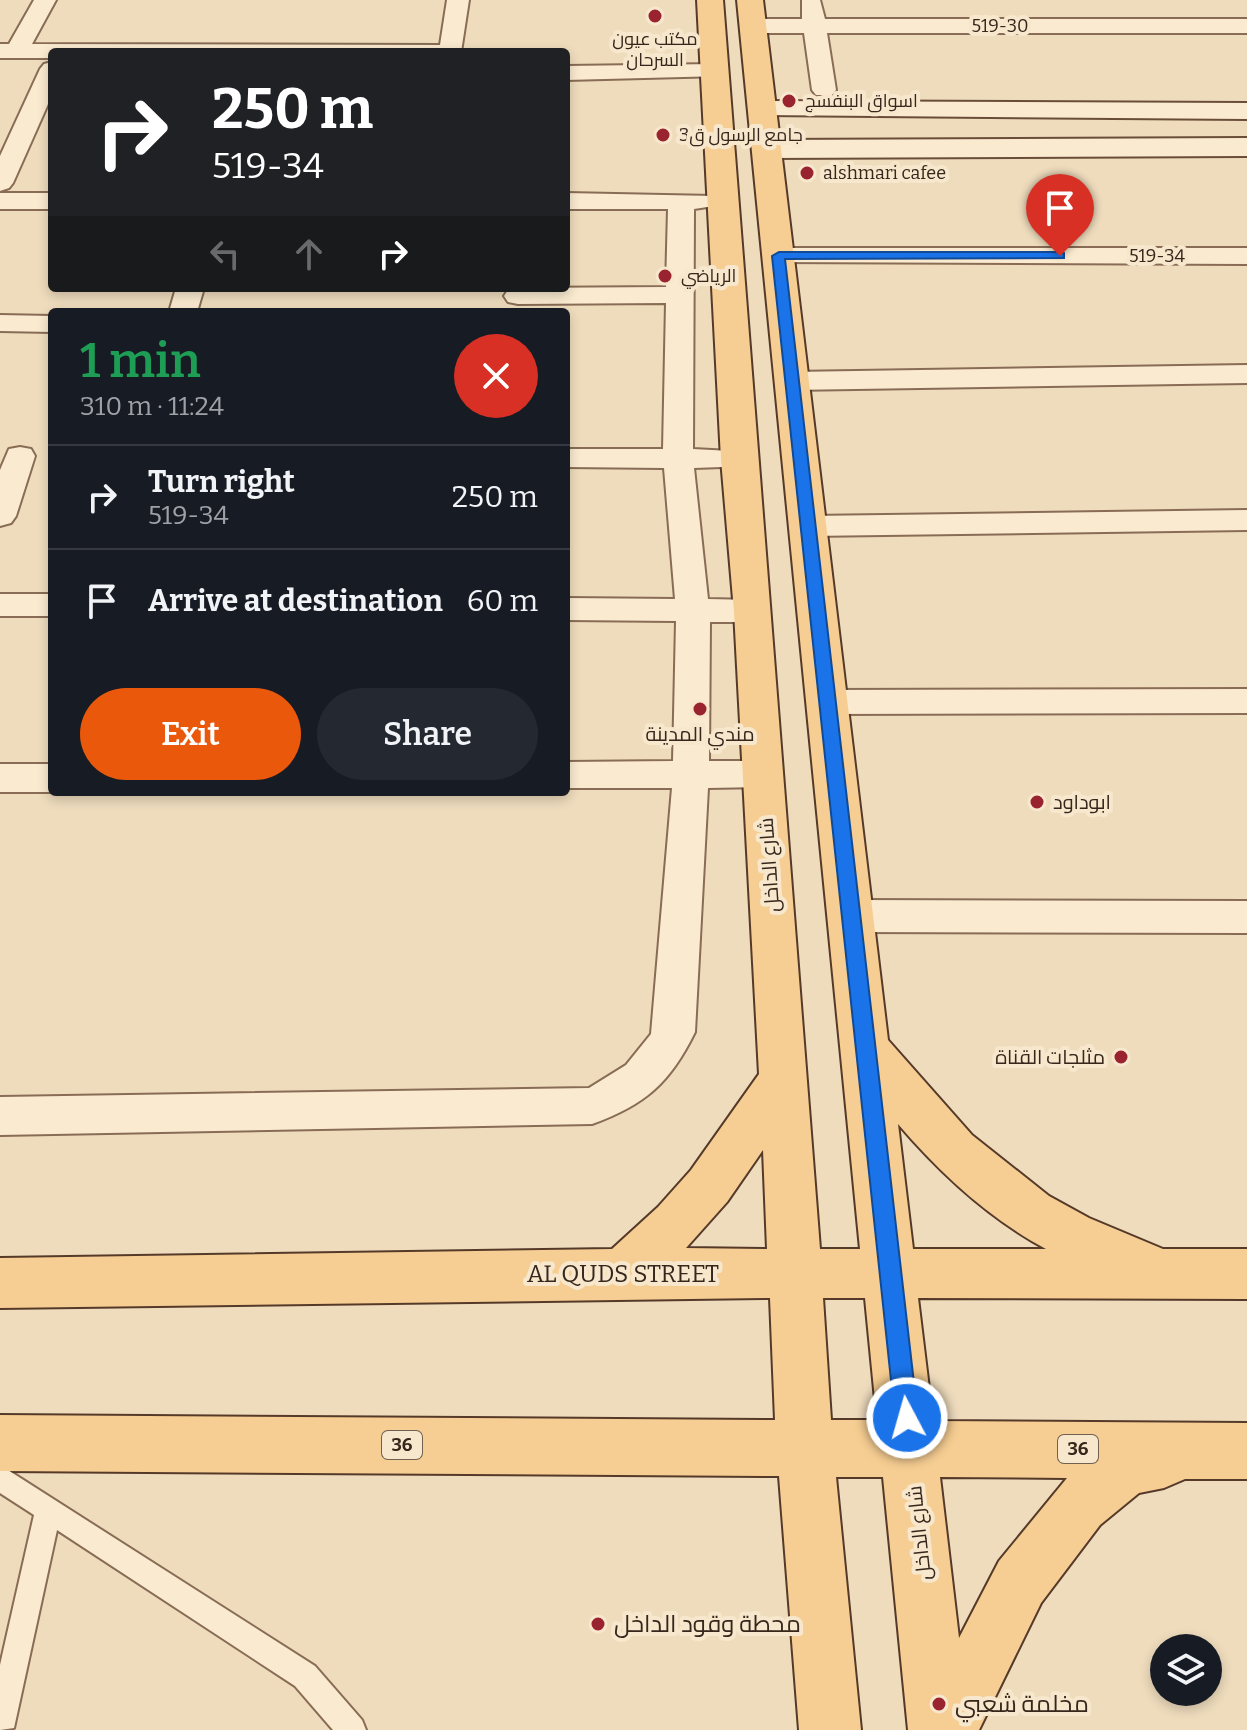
<!DOCTYPE html>
<meta charset="utf-8">
<style>
:root{--surface:#171b24;--page:#242831;--text:#f1f3f6;--muted:#9ea1a6;--line:#363941;--accent:#ea580c}
body{margin:0;font-family:Bitter,Cairo,serif;background:var(--page);color:var(--text);height:100vh;display:flex;flex-direction:column;font-size:30px;white-space:nowrap}
*{box-sizing:border-box;margin:0}
p{font-size:26px;color:var(--muted)}
.icon{flex:none;width:44px;height:44px;fill:none;stroke:currentColor;stroke-width:2;stroke-linecap:round;stroke-linejoin:round}
.map{position:relative;flex:1;overflow:hidden}
.side{position:absolute;left:48px;top:308px;width:522px;height:488px;display:flex;flex-direction:column;background:var(--surface);border-radius:8px;box-shadow:0 4px 12px #0003}
.side>*{flex:none}
.hud{position:absolute;left:48px;top:48px;width:522px;height:244px;border-radius:8px;box-shadow:0 4px 12px #0003;background:#202124;color:#fff;overflow:hidden}
.fabs{position:absolute;left:1150px;top:1634px;display:grid;gap:16px}
.fabs a{display:grid;place-items:center;width:72px;height:72px;border-radius:50%;background:var(--surface);box-shadow:0 4px 12px #0003;font-size:40px}
.pin{position:absolute;display:grid;place-items:center;width:68px;height:68px;color:#fff;margin:-82px -34px;border-radius:50% 50% 50% 0;rotate:-45deg;box-shadow:0 0 8px #0007}
.pin .icon{rotate:45deg}
.me{position:absolute;width:88px;margin:-44px;rotate:354deg;stroke-linejoin:round;filter:drop-shadow(0 0 6px #0008)}
.turn{display:flex;align-items:center;gap:28px;height:168px;padding:0 32px;font-size:36px}
.turn .icon{width:104px;height:104px;stroke-width:2.5}
.turn b{display:block;font-size:56px;line-height:68px}
.lanes{display:flex;align-items:center;height:76px;padding:0 32px;background:#0003;justify-content:center;gap:40px;direction:ltr}
.lanes .off{opacity:.35}
.round{display:grid;place-items:center;flex:none;width:84px;height:84px;border-radius:42px;background:var(--page)}
.head{display:flex;align-items:center;justify-content:space-between;height:136px;padding:0 32px}
h1{font-size:48px;font-weight:600;line-height:60px;color:#1e9e55}
.cta{display:flex;gap:16px;margin-top:auto;padding:16px 32px}
.cta a{flex:1;height:92px;border-radius:48px;background:var(--accent);color:#fff;font-size:32px;font-weight:600;line-height:92px;text-align:center}
.cta a+a{background:var(--page);color:var(--text)}
ul{padding:0;list-style:none}
li{display:flex;align-items:center;gap:24px;height:104px;padding:0 32px;border-top:2px solid var(--line)}
li div{flex:1}
li b{display:block;font-size:30px}
li em{font-style:normal}
.map>svg:first-child{display:block}
.lines{fill:none;stroke-linecap:round;stroke-linejoin:round}
.lane-casing{stroke:#886c55;stroke-width:4}
.street-casing{stroke:#886c55;stroke-width:4}
.secondary-casing{stroke:#694d39;stroke-width:4}
.primary-casing{stroke:#553a2a;stroke-width:4}
.lane{fill:#faead0;fill-rule:evenodd}
.street{fill:#faead0;fill-rule:evenodd}
.secondary{fill:#faead0;fill-rule:evenodd}
.primary{fill:#f6cd92;fill-rule:evenodd}
.route{fill:#1a73e8;stroke:#114b97;stroke-width:2}
.poi-dot{fill:#99232f;stroke:#f7e7cd;stroke-width:3}
.labels{text-anchor:middle;stroke-width:8;stroke-linejoin:round;paint-order:stroke}
.far-street-label{font-size:18px;fill:#36261b;stroke:#f7e7cd}
.far-poi-label{font-size:18px;fill:#36261b;stroke:#f7e7cd;text-anchor:start}
.shield{fill:#f7e7cd;stroke:#706050;stroke-width:2}
.shield-label{font-size:18px;font-weight:bold;fill:#36261b}
.poi-label{font-size:20px;fill:#36261b;stroke:#f7e7cd}
.street-label{font-size:20px;fill:#36261b;stroke:#f7e7cd}
.near-street-label{font-size:24px;fill:#36261b;stroke:#f7e7cd}
.near-poi-label{font-size:24px;fill:#36261b;stroke:#f7e7cd;text-anchor:start}
</style>
<div class="map">
<svg width="1247" height="1730" viewBox="0 0 1247 1730">
<rect width="100%" height="100%" fill="#efdcbd"/>
<g class="lines">
<defs>
<path id="lane" d="M0,1465L315,1666L362,1720L366,1730H333L295,1686L57,1530L14,1728L0,1730V1665L34,1515L0,1493Z"/>
<g id="street">
<path d="M34,0H56L32,44L440,45L447,0H469L461,52H52V58H0V44H9Z"/>
<path d="M802,0H820L825,19H1247V33H827L836,90L832,95H816L812,90L804,33H753L742,26L753,19H802Z"/>
<path d="M52,62V95L13,183L9,188L0,191V156L40,69L44,64Z"/>
<path d="M715,64L723,66L727,71L723,76L566,80V66Z"/>
<rect x="0" y="193" width="52" height="16"/>
<path d="M566,193L714,196L718,201L714,206L694,209L693,449L750,452L754,459L750,466L694,468L708,599L753,600L765,603L770,611L765,619L753,622H710L709,761H763L776,764L781,774L776,784L763,787L708,788L695,1032C670,1083 645,1105 592,1124L0,1135V1097L589,1088L626,1065L651,1034L672,788H566V762L673,761L676,621L566,620V598L675,599L664,468L566,467V449H663L666,303L518,304L508,302L504,296L508,290L517,288L666,287L668,209H566Z"/>
<path d="M779,248H1247V264L770,262L766,256L770,250Z"/>
<path d="M176,288H204L197,312H169Z"/>
<path d="M0,315L52,316V332L0,331Z"/>
<path d="M1247,365V383L791,390L781,387L777,381L781,375L791,372Z"/>
<path d="M20,447L31,449L35,456L16,516L11,523L0,526V470L9,449Z"/>
<path d="M1247,510V530L809,536L798,533L793,526L798,519L809,516Z"/>
<rect x="0" y="594" width="52" height="22"/>
<path d="M1247,689V713L828,714L816,711L811,702L816,693L828,690Z"/>
<rect x="0" y="764" width="52" height="28"/>
<path d="M852,900L1247,901V933L852,932L838,927L833,916L838,905Z"/>
</g>
<g id="secondary">
<path d="M762,101L1247,103V119L752,115L748,109L752,103Z"/>
<path d="M1247,138V156L767,158L757,155L753,149L757,143L767,140Z"/>
</g>
<path id="primary" d="M697,0H723L820,1249H860L737,0H763L888,1040L972,1135L1049,1196L1089,1218L1163,1249H1247V1299L918,1298L933,1421L1247,1423V1479H1185L1164,1488L1139,1493L1100,1525L1041,1603L979,1730H908L883,1477H836L861,1730H799L779,1476L0,1471V1415L775,1420L770,1298L0,1308V1258L612,1249L658,1207L691,1170L759,1074L734,611L721,459ZM898,1124C940,1173 988,1218 1046,1249H913ZM763,1150L767,1249L686,1248L727,1202ZM823,1298H865L877,1420H831ZM940,1477L1067,1478L999,1561L959,1638Z"/>
</defs>
<use href="#lane" class="lane-casing"/>
<use href="#street" class="street-casing"/>
<use href="#secondary" class="secondary-casing"/>
<use href="#primary" class="primary-casing"/>
<use href="#lane" class="lane"/>
<use href="#street" class="street"/>
<use href="#secondary" class="secondary"/>
<use href="#primary" class="primary"/>
</g>
<path class="route" d="M1060,252L1064,253V258L785,259L918,1418L915,1426L907,1429L898,1426L895,1418L772,256L779,252Z"/>
<g class="poi-dot">
<circle cx="655" cy="16" r="8"/>
<circle cx="789" cy="101" r="8"/>
<circle cx="663" cy="135" r="8"/>
<circle cx="807" cy="173" r="8"/>
<circle cx="665" cy="276" r="8"/>
<circle cx="700" cy="709" r="8"/>
<circle cx="1037" cy="802" r="8"/>
<circle cx="1121" cy="1057" r="8"/>
<circle cx="598" cy="1624" r="8"/>
<circle cx="939" cy="1704" r="8"/>
</g>
<g class="labels">
<g class="far-street-label">
<text x="1000" y="32">519-30</text>
<text x="1157" y="262">519-34</text>
</g>
<g class="far-poi-label">
<text x="655" y="45" text-anchor="middle">مكتب عيون<tspan x="655" dy="21">السرحان</tspan></text>
<text x="805" y="107">اسواق البنفسج</text>
<text x="679" y="141">جامع الرسول ق3</text>
<text x="823" y="179">alshmari cafee</text>
<text x="681" y="282">الرياضي</text>
</g>
<g class="shield">
<rect x="382" y="1431" width="40" height="28" rx="6"/>
<rect x="1058" y="1435" width="40" height="28" rx="6"/>
</g>
<g class="shield-label">
<text x="402" y="1451">36</text>
<text x="1078" y="1455">36</text>
</g>
<g class="poi-label">
<text x="700" y="741">مندي المدينة</text>
<text x="1053" y="809" text-anchor="start">ابوداود</text>
<text x="1105" y="1064" text-anchor="end">مثلجات القناة</text>
</g>
<g class="street-label">
<text transform="translate(769 865) rotate(-94)" y="7">شارع الداخل</text>
<text transform="translate(919 1533) rotate(-96)" y="7">شارع الداخل</text>
</g>
<g class="near-street-label">
<text x="623" y="1282">AL QUDS STREET</text>
</g>
<g class="near-poi-label">
<text x="614" y="1632">محطة وقود الداخل</text>
<text x="955" y="1712">مخلمة شعبي</text>
</g>
</g>
</svg>
<div class="fabs">
<a><svg class="icon" aria-label="layers" viewBox="0 0 24 24"><path d="M12 4l9 5-9 5-9-5zM3 14l9 5 9-5"/></svg></a>
</div>
<div class="pin" style="left:1060px;top:256px;background:#d93025"><svg class="icon" aria-label="arrive" viewBox="0 0 24 24"><path d="M6 21V4h12l-3 4 3 4H6"/></svg></div>
<svg class="me" style="left:907px;top:1418px" viewBox="-20 -20 40 40"><circle r="17" fill="#1a73e8" stroke="#fff" stroke-width="3"/><path d="M0-11L8 9 0 5-8 9z" fill="#fff"/></svg>
<div class="hud">
<div class="turn"><svg class="icon" aria-label="right" viewBox="0 0 24 24"><path d="M7 20v-9h11M14 6l5 5-5 5"/></svg><div><b>250 m</b>519-34</div></div>
<div class="lanes"><svg class="icon off" aria-label="left" viewBox="0 0 24 24"><path d="M17 20v-9H6M10 6l-5 5 5 5"/></svg><svg class="icon off" aria-label="ahead" viewBox="0 0 24 24"><path d="M12 20V5M6 11l6-6 6 6"/></svg><svg class="icon" aria-label="right" viewBox="0 0 24 24"><path d="M7 20v-9h11M14 6l5 5-5 5"/></svg></div>
</div>
<section class="side">
<div class="head"><div><h1>1 min</h1><p>310 m · 11:24</p></div><a class="round" style="background:#d93025;color:#fff"><svg class="icon" aria-label="close" viewBox="0 0 24 24"><path d="M6 6l12 12M18 6L6 18"/></svg></a></div>
<ul>
<li><svg class="icon" aria-label="right" viewBox="0 0 24 24"><path d="M7 20v-9h11M14 6l5 5-5 5"/></svg><div><b>Turn right</b><p>519-34</p></div><em>250 m</em></li>
<li><svg class="icon" aria-label="arrive" viewBox="0 0 24 24"><path d="M6 21V4h12l-3 4 3 4H6"/></svg><div><b>Arrive at destination</b></div><em>60 m</em></li>
</ul>
<div class="cta"><a>Exit</a><a>Share</a></div>
</section>
</div>
